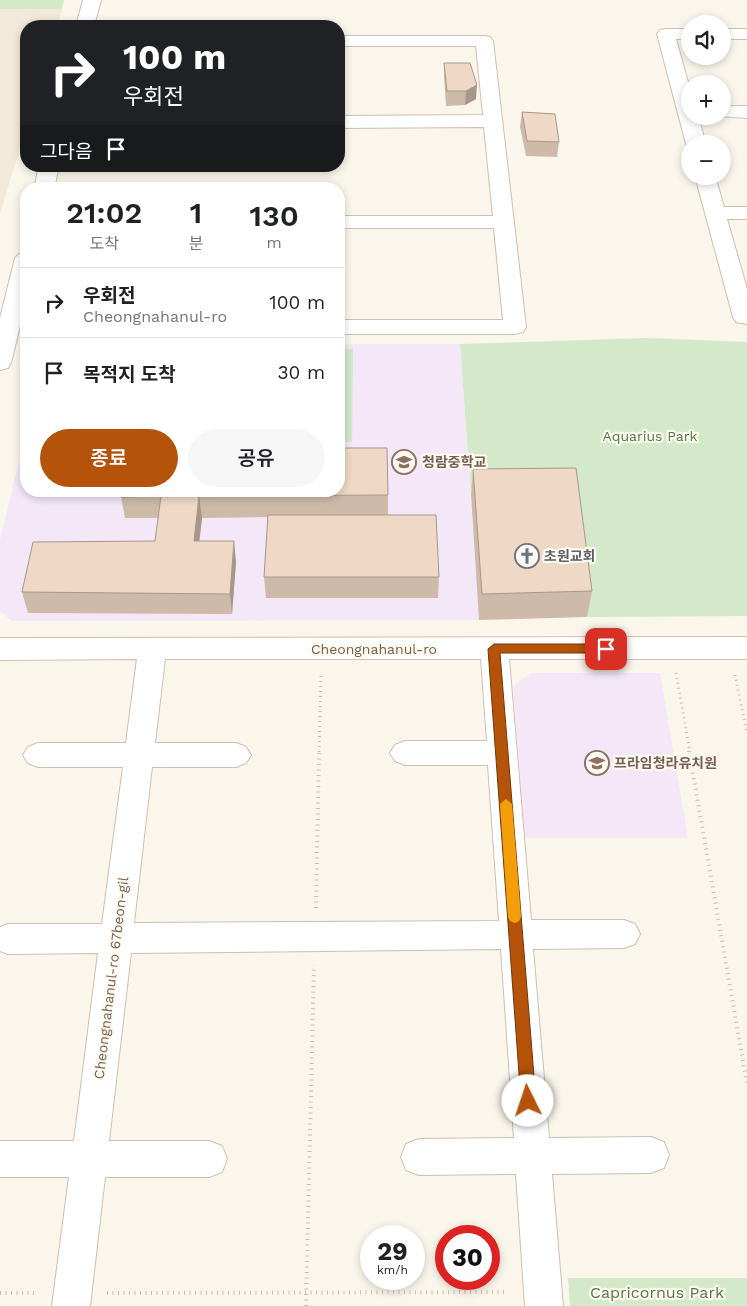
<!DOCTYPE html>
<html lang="ko">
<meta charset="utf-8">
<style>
:root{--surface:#fff;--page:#f6f6f6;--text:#202124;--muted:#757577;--line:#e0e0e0;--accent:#b45309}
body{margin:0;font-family:"Work Sans","Noto Sans KR",sans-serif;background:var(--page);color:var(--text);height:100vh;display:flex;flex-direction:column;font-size:19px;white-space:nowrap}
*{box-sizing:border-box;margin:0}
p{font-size:16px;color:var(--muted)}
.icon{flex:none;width:28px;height:28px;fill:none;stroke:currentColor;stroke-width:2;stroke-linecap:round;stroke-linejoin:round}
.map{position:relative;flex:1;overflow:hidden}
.sheet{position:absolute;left:20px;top:182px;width:325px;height:315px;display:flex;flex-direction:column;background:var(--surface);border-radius:20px;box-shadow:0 2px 8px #0003}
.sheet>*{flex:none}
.hud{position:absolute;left:20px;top:20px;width:325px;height:152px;border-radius:20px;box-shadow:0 2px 8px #0003;background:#202124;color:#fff;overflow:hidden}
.tools{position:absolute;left:681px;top:15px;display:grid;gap:10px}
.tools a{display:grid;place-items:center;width:50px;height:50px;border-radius:50%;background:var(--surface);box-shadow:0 2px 8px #0003;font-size:25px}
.speed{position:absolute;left:360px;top:1225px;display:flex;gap:10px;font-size:25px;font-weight:700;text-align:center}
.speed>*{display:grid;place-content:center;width:65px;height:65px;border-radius:50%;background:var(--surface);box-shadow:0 2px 8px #0003;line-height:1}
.speed small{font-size:12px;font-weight:400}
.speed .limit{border:8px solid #d22;background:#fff;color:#111}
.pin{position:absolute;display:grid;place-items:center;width:42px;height:42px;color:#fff;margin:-21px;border-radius:10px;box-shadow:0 2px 8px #0006}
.me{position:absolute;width:55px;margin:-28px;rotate:356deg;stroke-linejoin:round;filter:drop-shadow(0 0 4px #0008)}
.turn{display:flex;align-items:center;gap:18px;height:105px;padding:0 20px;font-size:22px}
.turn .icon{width:65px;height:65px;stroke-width:2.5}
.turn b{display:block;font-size:35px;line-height:42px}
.then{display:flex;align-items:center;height:48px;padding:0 20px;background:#0003;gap:10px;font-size:19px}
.eta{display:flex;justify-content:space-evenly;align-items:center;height:85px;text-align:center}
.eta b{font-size:30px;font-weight:600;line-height:35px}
.action{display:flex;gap:10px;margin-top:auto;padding:10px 20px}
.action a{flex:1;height:58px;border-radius:30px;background:var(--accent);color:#fff;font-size:20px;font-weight:600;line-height:58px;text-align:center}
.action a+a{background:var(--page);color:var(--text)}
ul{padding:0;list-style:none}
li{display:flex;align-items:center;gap:15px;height:70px;padding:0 20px;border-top:1px solid var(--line)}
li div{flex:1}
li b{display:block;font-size:19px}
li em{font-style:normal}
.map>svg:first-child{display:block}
.residential{fill:#f2e9da}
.education{fill:#f3e7f8}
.green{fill:#d4e8ca}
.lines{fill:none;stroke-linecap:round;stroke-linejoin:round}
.minor-casing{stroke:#cdbfb1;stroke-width:2}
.path-far1{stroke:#d4bba7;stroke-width:3;stroke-dasharray:1 4;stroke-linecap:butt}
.path{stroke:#d4bba7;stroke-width:4;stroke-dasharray:1 4.5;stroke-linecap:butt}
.minor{fill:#fff;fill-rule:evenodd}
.wall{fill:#cebaa9}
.shaded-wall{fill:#a7978a}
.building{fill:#efd8c5;stroke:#a7978a}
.route{fill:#b45309;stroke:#753606}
.slow{fill:#f59e0b}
.labels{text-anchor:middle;stroke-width:4.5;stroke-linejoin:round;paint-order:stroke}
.park-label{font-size:14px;fill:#547948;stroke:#fefaf1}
.education-label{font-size:14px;font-weight:bold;fill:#785e54;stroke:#fefaf1;text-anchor:start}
.worship-label{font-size:14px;font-weight:bold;fill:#5b616d;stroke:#fefaf1;text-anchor:start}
.street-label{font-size:14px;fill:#755f4f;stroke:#fefaf1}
.near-park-label{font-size:16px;fill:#547948;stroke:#fefaf1}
</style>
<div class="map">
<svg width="747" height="1306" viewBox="0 0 747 1306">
<rect width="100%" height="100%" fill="#fbf6eb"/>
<path class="residential" d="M0,9H62L57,26H26V128L0,214Z"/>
<g class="education">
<path d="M339,344H460L479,620L12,621L0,611V540L26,432V491H339Z"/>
<path d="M531,673H660L688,838H525L513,687Z"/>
</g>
<g class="green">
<path d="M0,0H64L62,9H0Z"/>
<path d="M647,338L747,342V616L587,617L571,495H471L460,344Z"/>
<path d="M339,349H353L352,442H339Z"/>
<path d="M568,1278H747V1306H570Z"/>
</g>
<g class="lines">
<defs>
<g id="minor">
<path d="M83,0H101L94,26H76Z"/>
<path d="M666,29H690V39H676L690,89V116H698L706,144H690V148L686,144L657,34L660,30Z"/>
<rect x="722" y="29" width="25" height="10"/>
<path d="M339,36H484L490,37L493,41L526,327L523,332L515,334H339V320H503L494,228H339V216H493L484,127L339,128V116L483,115L476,46H339Z"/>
<path d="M722,106H747V118L716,116H722Z"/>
<path d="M39,166H59L54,189H34Z"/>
<path d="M695,176H715L724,207H747V219H727L747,289V324L736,322L733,317Z"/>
<path d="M26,252V301L11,363L8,368L0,370V318L15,258L19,254Z"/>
<path d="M747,637V659H509L531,920H624L635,924L640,934L635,944L624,948L533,949L549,1138L651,1137L664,1142L669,1155L664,1168L651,1173L552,1174L563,1306H525L516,1174L419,1175L406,1170L401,1157L406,1144L419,1139L514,1138L501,949L131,953L109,1141H209L222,1146L227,1159L222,1172L209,1177H105L90,1306H52L69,1177H0V1141H74L98,953L8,954L0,951V927L8,924H102L123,767H38L28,763L23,755L28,747L38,743H126L137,659L0,660V638ZM165,659H481L487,741H405L395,745L390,753L395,761L405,765H488L499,921L134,923L152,767H236L246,763L251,755L246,747L236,743H155Z"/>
</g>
</defs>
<use href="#minor" class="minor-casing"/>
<g class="path-far1">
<path d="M676,673L690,752"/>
<path d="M735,675L747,733"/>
<path d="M319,752L321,675"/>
</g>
<g class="path">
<path d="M689,751L747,1084"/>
<path d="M316,908L319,751"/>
<path d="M0,1293H38"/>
<path d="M107,1293L508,1292"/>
<path d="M306,1306L314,965"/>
</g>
<use href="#minor" class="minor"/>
</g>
<g class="wall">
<path d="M444,63L476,99L465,105L446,106L444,77Z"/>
<path d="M522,112L559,142L557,157L526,156L520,127Z"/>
<path d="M473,469L592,591L587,617L479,620L471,495Z"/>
<path d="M388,495V515L439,577L438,598H266L264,577L268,517L202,518L199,541L236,562L232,614L28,613L22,592L155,541L158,518H125L121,497Z"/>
</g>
<g class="shaded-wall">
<path d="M477,85L476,99L465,105L466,91Z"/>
<path d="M199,496L202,518L197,562L194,541Z"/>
<path d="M234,541L236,562L232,614L230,594Z"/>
</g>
<g class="building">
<path d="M444,63H470L477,85L466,91H447Z"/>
<path d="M522,112L555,114L559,142L527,141Z"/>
<path d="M339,448H387L388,495L199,496L194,541H234L230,594L22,592L33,542L155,541L161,496L121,497V491H339Z"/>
<path d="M576,468L592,591L482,594L473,469Z"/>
<path d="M268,515H436L439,577H264Z"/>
</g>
<path class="route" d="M494,644H606L612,649L606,653H500L536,1101L534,1106L528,1108L523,1106L521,1101L488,649Z"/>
<path class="slow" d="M506,799L512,804L521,917L519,921L515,923L510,921L508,917L500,804Z"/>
<defs>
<symbol id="school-ring" viewBox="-11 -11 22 22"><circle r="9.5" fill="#fefaf1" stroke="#8d6e63" stroke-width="1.5"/><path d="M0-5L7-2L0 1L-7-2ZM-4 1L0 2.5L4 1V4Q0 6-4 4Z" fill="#8d6e63"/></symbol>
<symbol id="church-ring" viewBox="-11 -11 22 22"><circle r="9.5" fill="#fefaf1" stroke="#6b7280" stroke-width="1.5"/><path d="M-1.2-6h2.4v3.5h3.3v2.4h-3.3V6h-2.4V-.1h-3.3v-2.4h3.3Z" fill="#6b7280"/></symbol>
</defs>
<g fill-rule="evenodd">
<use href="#school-ring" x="390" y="448" width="28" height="28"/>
<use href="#church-ring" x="513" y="542" width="28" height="28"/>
<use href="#school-ring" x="583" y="749" width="28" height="28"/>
</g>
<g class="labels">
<g class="park-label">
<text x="650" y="441">Aquarius Park</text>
</g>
<g class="education-label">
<text x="422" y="467">청람중학교</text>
<text x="614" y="768">프라임청라유치원</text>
</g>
<g class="worship-label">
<text x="544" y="561">초원교회</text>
</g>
<g class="street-label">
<text x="374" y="654">Cheongnahanul-ro</text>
<text transform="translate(111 978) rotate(-83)" y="5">Cheongnahanul-ro 67beon-gil</text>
</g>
<g class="near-park-label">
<text x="657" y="1298">Capricornus Park</text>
</g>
</g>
</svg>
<div class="tools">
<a><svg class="icon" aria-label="sound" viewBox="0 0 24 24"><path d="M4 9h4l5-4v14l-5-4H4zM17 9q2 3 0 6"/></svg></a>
<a>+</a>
<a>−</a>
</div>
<div class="speed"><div>29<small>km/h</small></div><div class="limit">30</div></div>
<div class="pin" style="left:606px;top:649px;background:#d93025"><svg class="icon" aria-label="arrive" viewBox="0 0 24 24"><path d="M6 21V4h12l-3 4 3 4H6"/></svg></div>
<svg class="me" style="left:528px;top:1101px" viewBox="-20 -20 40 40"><circle r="19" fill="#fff"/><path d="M0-13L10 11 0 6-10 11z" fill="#b45309"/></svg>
<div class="hud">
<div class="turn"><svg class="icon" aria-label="right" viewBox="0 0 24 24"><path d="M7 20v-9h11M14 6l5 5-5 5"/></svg><div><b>100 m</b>우회전</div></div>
<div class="then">그다음<svg class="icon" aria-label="arrive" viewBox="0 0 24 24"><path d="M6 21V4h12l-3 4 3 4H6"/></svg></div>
</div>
<section class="sheet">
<div class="eta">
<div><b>21:02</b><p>도착</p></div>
<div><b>1</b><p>분</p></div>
<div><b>130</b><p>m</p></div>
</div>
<ul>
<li><svg class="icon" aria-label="right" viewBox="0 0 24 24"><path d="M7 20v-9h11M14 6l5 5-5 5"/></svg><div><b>우회전</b><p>Cheongnahanul-ro</p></div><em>100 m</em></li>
<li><svg class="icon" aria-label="arrive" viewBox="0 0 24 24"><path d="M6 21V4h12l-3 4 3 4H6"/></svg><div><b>목적지 도착</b></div><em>30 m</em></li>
</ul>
<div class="action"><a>종료</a><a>공유</a></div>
</section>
</div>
